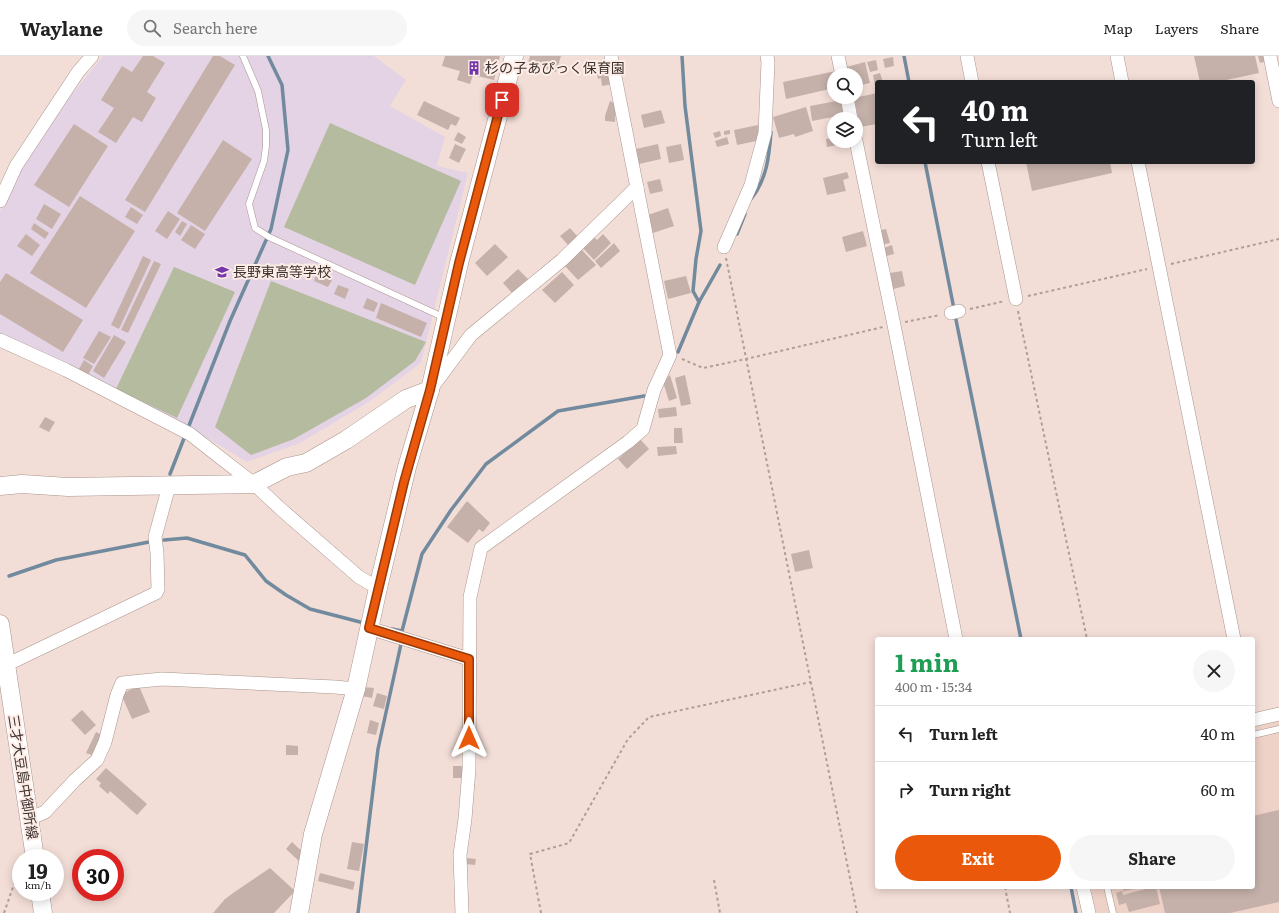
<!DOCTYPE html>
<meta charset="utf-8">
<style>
:root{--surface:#fff;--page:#f6f6f6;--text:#222;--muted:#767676;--line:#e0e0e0;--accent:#ea580c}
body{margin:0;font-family:Literata,"Noto Sans JP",serif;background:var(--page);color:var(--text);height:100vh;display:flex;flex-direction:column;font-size:15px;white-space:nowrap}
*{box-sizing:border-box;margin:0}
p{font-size:13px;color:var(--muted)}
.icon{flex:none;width:22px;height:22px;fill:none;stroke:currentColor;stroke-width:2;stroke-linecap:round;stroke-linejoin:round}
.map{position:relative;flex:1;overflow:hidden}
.drawer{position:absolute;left:875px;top:581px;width:380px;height:252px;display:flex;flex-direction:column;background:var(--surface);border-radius:4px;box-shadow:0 2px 10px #0003}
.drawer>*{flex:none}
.top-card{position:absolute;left:875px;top:24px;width:380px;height:84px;border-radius:4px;box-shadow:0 2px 10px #0003;background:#202124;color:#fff;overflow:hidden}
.fabs{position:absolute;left:827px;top:12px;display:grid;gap:8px}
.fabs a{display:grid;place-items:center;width:36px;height:36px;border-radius:50%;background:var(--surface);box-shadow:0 2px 10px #0003;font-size:20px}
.speed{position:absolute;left:12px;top:793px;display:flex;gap:8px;font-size:20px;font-weight:700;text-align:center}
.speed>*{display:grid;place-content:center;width:52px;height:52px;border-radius:50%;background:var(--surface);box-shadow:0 2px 10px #0003;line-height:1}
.speed small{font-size:10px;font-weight:400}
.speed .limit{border:6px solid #d22;background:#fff;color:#111}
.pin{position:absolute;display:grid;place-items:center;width:34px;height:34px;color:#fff;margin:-17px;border-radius:8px;box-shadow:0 2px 6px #0006}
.me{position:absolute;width:44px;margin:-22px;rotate:0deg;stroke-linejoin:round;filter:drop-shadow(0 0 3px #0008)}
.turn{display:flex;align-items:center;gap:14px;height:84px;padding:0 20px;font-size:18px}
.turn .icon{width:52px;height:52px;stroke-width:2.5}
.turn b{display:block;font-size:28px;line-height:34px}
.round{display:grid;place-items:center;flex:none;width:42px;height:42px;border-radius:21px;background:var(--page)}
.head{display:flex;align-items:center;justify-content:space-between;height:68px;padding:0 20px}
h1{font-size:24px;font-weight:700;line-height:30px;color:#1e9e55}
.primary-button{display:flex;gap:8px;margin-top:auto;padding:8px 20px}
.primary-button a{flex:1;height:46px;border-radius:24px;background:var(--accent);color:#fff;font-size:16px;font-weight:700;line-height:46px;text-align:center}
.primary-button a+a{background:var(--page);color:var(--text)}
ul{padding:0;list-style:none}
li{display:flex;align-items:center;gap:12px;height:56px;padding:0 20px;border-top:1px solid var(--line)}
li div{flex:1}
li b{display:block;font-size:15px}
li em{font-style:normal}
header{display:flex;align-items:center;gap:24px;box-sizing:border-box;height:56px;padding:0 20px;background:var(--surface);border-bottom:1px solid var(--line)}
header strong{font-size:19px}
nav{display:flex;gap:22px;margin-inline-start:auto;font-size:14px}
.search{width:280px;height:36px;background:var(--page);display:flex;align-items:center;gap:10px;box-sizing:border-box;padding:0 14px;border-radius:22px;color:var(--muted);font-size:15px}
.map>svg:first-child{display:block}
.built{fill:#eed1c7}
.education{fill:#e4d3e5}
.green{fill:#b5bb9f}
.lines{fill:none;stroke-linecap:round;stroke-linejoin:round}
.stream{stroke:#728a9e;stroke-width:3.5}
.building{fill:#c5b1aa}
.lane-casing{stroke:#a9958e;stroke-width:7}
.street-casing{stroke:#a9958e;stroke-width:14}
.secondary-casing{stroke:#a9958e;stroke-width:19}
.path{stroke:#ae9e98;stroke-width:2;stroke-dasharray:3 3;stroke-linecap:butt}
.lane{stroke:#fff;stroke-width:6}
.street{stroke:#fff;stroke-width:13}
.secondary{stroke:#fff;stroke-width:18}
.route-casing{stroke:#983908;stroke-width:10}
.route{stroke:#ea580c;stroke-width:7}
.labels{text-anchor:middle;stroke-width:4;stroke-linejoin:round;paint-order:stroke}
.poi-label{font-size:14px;fill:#3a322f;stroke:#feece6;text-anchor:start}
.street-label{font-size:14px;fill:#3a322f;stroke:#feece6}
</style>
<header>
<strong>Waylane</strong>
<div class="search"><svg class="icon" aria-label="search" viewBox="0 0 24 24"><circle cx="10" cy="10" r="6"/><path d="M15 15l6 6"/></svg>Search here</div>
<nav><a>Map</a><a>Layers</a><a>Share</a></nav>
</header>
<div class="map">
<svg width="1279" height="857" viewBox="0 0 1279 857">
<rect width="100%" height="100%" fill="#f3ded7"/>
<path class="built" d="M1279,663V857H1096L1091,831H1253V668Z"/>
<path class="education" d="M103,0H374L406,24L390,50L445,81L437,110L468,117L421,307L367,347L300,387L247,406L194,374L0,278V155L20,112L62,50Z"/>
<g class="green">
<path d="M330,67L461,125L415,229L284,171Z"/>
<path d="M174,211L235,236L177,362L116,333Z"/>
<path d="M271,225L426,286L415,305L366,342L294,383L251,399L215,371Z"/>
</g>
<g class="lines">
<g class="stream">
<path d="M682,0L685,50L701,175L696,203L693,235L699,246"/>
<path d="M904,0L909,26"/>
<path d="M925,106L954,253"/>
<path d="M751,143C767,123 769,101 771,76"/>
<path d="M737,178L745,158"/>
<path d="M955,259L1021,583"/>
<path d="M678,296L699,246L720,209"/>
<path d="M170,418L230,265L271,173L288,94L282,29L268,0"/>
<path d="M164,484L187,482L245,499L266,525L286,539L310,553L364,567"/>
<path d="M9,520L56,504L149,486"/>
<path d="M392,573L402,575L422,498L451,454L486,408L558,355L644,340"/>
<path d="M1071,831L1076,857"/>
<path d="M358,857L378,693L401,588"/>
</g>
</g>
<g class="building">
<path d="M143,0H153L165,7L147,36L156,42L142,66L133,61L116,87L98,76L114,52L101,44L122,10L132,16Z"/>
<path d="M213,0H220L235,9L145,156L125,144Z"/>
<path d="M445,0H500L494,24L473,19L470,28L457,24L460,15L442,10Z"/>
<path d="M530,0H561L556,16L528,7Z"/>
<path d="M1194,0H1255L1259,17L1217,26H1200Z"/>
<path d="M1258,0H1267L1268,5L1260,7Z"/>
<path d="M893,1L894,10L885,12L883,3Z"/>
<path d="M876,4L878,14L870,16L867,6Z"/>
<path d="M608,6L613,28L602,30L601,22L598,23L595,9Z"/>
<path d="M865,6L870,27L856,30V19H845L843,12Z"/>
<path d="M836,15L837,19H834V32L786,43L783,26Z"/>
<path d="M880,17L883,26H877L876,35L873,19Z"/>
<path d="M877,37V68L860,71L854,42Z"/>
<path d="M842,44L845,63H838V60L812,65L810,50Z"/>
<path d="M424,45L460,62L456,70L451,68L448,74L417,59Z"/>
<path d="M610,45L616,48L615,66L605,65V60Z"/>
<path d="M806,51L813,75L795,81L794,78L779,82L773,61Z"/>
<path d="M661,54L665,67L644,72L641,59Z"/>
<path d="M74,68L108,90L69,151L34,129Z"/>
<path d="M758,69L761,84L737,89L734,74Z"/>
<path d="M730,74V78L724,79V75Z"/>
<path d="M720,75L721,80L715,82L713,77Z"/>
<path d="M458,76L466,81L462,88L454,84Z"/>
<path d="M727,81L729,88L717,91L715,85Z"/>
<path d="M834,82V85H848V87L827,91L826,83Z"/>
<path d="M223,84L252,103L205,175L177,157Z"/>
<path d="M455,88L466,93L459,107L449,102Z"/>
<path d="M658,88L661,103L639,108L636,93Z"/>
<path d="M681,88L684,104L669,107L666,91Z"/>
<path d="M1026,106H1110L1112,117L1032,135Z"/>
<path d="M847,116L849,122L843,124L846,135L827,139L823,122Z"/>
<path d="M660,123L663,135L650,138L647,126Z"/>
<path d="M80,140L135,175L86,252L30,217Z"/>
<path d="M44,148L61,158L52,173L36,163Z"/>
<path d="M131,151L143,159L137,168L125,161Z"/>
<path d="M668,152L674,170L653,177L648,159Z"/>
<path d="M168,155L180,163L167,183L155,175Z"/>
<path d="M182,165L187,168L180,180L175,176Z"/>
<path d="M34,167L49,177L45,183L31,173Z"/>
<path d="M191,169L205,178L195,193L181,184Z"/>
<path d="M570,172L578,181L568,189L560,180Z"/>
<path d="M886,173L890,187L880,189L877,175Z"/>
<path d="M863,175L867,190L846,196L842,181Z"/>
<path d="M26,178L40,189L32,200L17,190Z"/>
<path d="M603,178L611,187L594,204L582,191L594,181L597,184Z"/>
<path d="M614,187L620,195L601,212L595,205Z"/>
<path d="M495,188L508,201L487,220L475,207Z"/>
<path d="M892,189L894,198L883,201L881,193Z"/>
<path d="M582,194L596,209L578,224L565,210Z"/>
<path d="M143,200L151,204L119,273L111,269Z"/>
<path d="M154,205L161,208L128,277L121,274Z"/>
<path d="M518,213L528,223L512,237L503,227Z"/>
<path d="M902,215L905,230L893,233L890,217Z"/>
<path d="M562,216L574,229L555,247L542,234Z"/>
<path d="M6,217L83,264L63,296L0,258V226Z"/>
<path d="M317,217L332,224L328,231L314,225Z"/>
<path d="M686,220L691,237L668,243L664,225Z"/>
<path d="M338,229L349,233L345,243L334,238Z"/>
<path d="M367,242L378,247L374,256L363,252Z"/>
<path d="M381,247L427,267L421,281L376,262Z"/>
<path d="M99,275L111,281L94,308L83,302Z"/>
<path d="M114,279L126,286L104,322L93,315Z"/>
<path d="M84,304L93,310L88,319L79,313Z"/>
<path d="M670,319L677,342L669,345L663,326Z"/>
<path d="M685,319L691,348L681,350L675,322Z"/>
<path d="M676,351L677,360L659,362L658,353Z"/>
<path d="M45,361L55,366L49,376L39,371Z"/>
<path d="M674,372H682L683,387H674Z"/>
<path d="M640,383L649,393L627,413L618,403Z"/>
<path d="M676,390L677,398L658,400L657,391Z"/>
<path d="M467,445L490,467L483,476L479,473L468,487L447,471Z"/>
<path d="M809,494L813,512L795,516L791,498Z"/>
<path d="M139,630L150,656L132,663L121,638Z"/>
<path d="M363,631L374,632L372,642L362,640Z"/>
<path d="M377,637L387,640L384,653L373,650Z"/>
<path d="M82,654L96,669L85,679L71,664Z"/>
<path d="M370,664L379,667L376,679L367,677Z"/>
<path d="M96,676L104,680L94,700L86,697Z"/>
<path d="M286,689L298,690V699H286Z"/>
<rect x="453" y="710" width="10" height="12"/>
<path d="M106,712L147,748L137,759L110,735L108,738L99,730L101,727L96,723Z"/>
<path d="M1279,754V846L1230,857H1165L1159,831H1253V760Z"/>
<path d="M292,786L308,801L302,808L286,793Z"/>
<path d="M352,786L364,788L359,815L347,813Z"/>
<path d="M466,802L476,803L475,809L466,808Z"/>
<path d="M270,812L295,835L274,857H213L225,843L236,835Z"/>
<path d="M320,817L355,826L353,834L318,825Z"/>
<path d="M1123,831H1139V832L1123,835Z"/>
<path d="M1153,831H1156L1160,848L1129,856L1126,847L1119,849L1116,837L1122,835L1123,839Z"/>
</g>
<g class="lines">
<defs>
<g id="lane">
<path d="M243,0L258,35L266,74V90L264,105L249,148L255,172L269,181L445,262"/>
<path d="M1253,679L1279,673"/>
<path d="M1107,831L1113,857"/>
</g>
<g id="street">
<path d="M838,0L842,19"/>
<path d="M967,0L972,26"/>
<path d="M1117,0L1122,26"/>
<path d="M1270,0L1279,45"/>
<path d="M847,41L851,63"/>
<path d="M856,85L894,269L956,583"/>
<path d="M988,106L1016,243"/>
<path d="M1138,106L1234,583"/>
<path d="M0,145L16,110L78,16L92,0"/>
<path d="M724,191L751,129L765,77L768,6L767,0"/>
<path d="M951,257L959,255"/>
<path d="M0,284L66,314L190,378L254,428L283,455L359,521L378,532"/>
<path d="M433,330L471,279L562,204L637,131"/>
<path d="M369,572L469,603"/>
<path d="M6,609L156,537L158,533L157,497L155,481L169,430"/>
<path d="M1253,664L1279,658"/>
<path d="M29,763L45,756L75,724L97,704L105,686L117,639L122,627L162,623L335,631L356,633"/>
<path d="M1083,831L1089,857"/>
<path d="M462,857L460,799L465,763L469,713L470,541L481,492L628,386L643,373L654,334L670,299L611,0"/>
</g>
<g id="secondary">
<path d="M0,430L22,428L68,431L254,428L287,411L306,407L346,384L406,343L430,334"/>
<path d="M0,568L35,802"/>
<path d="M40,836L43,857"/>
<path d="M299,857L313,778L356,633L378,532L407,411L430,334L459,207L514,0"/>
</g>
</defs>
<use href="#lane" class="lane-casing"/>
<use href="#street" class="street-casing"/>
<use href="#secondary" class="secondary-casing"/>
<g class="path">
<path d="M726,202L857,857"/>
<path d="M1171,208L1279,183"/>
<path d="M1028,240L1147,213"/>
<path d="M970,253L1005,245"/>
<path d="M1018,255L1087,583"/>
<path d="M905,266L940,259"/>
<path d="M682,303L703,312L746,303L883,271"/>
<path d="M714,824L720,857"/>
<path d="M1005,831L1010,857"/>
<path d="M4,857L21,808"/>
<path d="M541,857L530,798L569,787L628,683L649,661L811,626"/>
</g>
<use href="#lane" class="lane"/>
<use href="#street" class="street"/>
<use href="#secondary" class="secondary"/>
</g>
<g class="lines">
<defs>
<path id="route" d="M469,682V603L369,572L404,426L430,334L459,207L502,44"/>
</defs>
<use href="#route" class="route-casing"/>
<use href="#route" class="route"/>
</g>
<defs>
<symbol id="building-bare" viewBox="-9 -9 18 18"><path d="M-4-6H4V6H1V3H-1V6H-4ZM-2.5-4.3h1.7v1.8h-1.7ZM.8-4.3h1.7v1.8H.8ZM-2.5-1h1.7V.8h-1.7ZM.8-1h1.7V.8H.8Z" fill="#7337ac" stroke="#feece6" stroke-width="2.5" paint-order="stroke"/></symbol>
<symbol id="school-bare" viewBox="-9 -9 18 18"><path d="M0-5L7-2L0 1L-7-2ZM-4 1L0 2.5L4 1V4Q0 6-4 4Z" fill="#7337ac" stroke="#feece6" stroke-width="2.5" paint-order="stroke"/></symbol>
</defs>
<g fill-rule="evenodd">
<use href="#building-bare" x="464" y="2" width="20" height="20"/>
<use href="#school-bare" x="212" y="206" width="20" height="20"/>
</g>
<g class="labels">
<g class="poi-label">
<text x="485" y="17">杉の子あぴっく保育園</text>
<text x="233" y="221">長野東高等学校</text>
</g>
<g class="street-label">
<text transform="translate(23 721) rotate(81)" y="5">三才大豆島中御所線</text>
</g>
</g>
</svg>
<div class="fabs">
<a><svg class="icon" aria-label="search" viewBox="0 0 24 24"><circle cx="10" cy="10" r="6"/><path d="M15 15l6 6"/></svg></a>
<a><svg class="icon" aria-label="layers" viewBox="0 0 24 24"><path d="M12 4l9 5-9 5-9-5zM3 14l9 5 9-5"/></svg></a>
</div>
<div class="speed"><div>19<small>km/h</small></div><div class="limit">30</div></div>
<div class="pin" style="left:502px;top:44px;background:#d93025"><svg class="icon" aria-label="arrive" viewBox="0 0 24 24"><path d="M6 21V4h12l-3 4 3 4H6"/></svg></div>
<svg class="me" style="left:469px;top:682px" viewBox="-20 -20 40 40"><path d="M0-17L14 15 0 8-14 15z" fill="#ea580c" stroke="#fff" stroke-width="4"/></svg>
<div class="top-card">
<div class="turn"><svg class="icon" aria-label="left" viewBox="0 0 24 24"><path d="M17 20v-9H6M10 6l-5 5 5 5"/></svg><div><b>40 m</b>Turn left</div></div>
</div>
<section class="drawer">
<div class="head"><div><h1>1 min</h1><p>400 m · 15:34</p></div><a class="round"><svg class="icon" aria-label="close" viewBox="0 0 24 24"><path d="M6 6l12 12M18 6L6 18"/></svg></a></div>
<ul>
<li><svg class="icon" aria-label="left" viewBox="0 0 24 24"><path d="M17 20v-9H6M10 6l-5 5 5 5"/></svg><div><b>Turn left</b></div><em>40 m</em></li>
<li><svg class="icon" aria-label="right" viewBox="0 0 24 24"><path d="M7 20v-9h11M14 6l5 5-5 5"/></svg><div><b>Turn right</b></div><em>60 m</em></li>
</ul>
<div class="primary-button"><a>Exit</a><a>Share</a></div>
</section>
</div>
